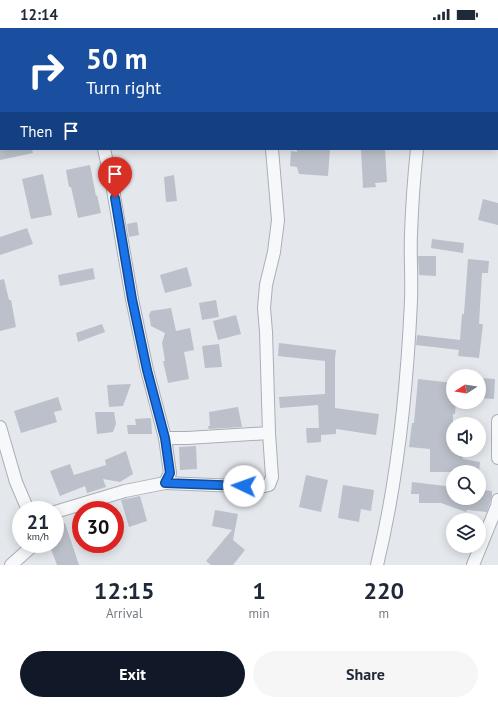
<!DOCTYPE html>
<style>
:root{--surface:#fff;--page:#f6f6f7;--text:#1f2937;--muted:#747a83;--accent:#111827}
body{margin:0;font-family:"PT Sans",sans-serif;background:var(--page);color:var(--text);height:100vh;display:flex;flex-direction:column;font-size:15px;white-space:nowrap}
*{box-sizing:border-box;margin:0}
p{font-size:13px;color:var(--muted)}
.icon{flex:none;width:22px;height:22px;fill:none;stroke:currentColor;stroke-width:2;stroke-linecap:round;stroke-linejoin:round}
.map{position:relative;height:537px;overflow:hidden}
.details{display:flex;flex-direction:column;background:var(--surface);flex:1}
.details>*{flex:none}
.guide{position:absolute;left:0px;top:0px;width:498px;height:122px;box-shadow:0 2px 10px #0003;background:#1a4fa0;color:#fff;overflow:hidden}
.needle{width:26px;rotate:258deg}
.fabs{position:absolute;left:446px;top:341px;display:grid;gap:8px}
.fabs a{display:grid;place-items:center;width:40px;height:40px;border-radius:50%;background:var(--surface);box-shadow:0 2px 10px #0003;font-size:20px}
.speed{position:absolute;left:12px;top:473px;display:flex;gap:8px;font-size:20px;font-weight:700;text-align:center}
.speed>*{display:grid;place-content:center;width:52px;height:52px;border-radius:50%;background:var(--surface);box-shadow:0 2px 10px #0003;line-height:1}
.speed small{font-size:10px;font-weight:400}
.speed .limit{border:6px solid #d22;background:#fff;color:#111}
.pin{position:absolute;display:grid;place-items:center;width:34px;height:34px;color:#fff;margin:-41px -17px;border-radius:50% 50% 50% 0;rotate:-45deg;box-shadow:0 0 4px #0007}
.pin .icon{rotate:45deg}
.me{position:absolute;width:44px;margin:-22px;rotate:273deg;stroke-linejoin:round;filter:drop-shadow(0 0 3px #0008)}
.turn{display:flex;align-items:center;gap:14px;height:84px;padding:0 20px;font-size:18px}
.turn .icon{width:52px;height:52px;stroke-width:2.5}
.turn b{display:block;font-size:28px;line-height:34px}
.then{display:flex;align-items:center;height:38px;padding:0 20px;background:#0003;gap:8px;font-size:15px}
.eta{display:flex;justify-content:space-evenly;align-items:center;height:68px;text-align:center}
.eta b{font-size:24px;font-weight:800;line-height:28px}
.action{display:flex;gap:8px;margin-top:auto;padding:8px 20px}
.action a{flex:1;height:46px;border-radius:24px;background:var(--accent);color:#fff;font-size:16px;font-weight:800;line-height:46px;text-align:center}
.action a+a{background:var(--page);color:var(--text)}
.status{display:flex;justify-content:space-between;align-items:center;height:28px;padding:0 20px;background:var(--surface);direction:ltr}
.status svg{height:11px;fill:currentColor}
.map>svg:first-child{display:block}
.building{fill:#bbc0ca}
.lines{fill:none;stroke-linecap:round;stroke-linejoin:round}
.minor-casing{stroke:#a9aeb7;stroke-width:14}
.minor{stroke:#f7f8fa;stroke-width:12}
.route-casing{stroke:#114b97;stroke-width:10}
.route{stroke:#1a73e8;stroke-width:7}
</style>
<div class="status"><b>12:14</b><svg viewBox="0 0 49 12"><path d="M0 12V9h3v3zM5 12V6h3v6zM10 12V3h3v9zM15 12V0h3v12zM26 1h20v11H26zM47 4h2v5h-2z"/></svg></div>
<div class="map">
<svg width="498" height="537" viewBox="0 0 498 537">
<rect width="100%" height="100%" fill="#e4e7ec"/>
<g class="building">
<path d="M0,121H32L33,125L0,132Z"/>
<path d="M297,121H330L328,148L299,146L297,139L290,138L291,123L297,124Z"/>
<path d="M361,121H385L387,154L375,155L376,159L363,160Z"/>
<path d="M90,137L96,168L97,167L101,185L78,190L71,159H69L66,142Z"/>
<path d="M43,146L52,187L31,191L22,151Z"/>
<path d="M174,147L177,173L166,174L164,149Z"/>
<path d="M483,171L498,175V197L478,192Z"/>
<path d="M137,194L139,207L129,209L127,196Z"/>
<path d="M27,200L33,216L0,227V209Z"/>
<path d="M432,211L464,215L463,225L431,220Z"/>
<path d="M418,228H436V248L419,247Z"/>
<path d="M468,231L489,233L488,245H482L479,296H483L479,330L458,328L459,322L416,317L417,307L460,312L462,286H464Z"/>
<path d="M187,239L192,258L165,265L160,247Z"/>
<path d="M93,240L95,251L60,258L58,247Z"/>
<path d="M4,251L9,272H11L16,299L0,303V252Z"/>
<path d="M216,272L219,289L202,292L199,275Z"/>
<path d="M171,280L176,303L190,300L194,322L184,324L189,351L168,355L163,333H165L162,315L165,305L151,298L149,287L151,283Z"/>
<path d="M236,287L241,306L218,312L213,293Z"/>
<path d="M102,296L105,304L78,314L76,305Z"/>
<path d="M279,315L336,322L335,331V380L379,386L376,407L336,401V406L321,407V414L307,415L306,400H319L318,377L280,380L279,369L325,366V333L278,328Z"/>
<path d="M219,316L222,339L205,340L202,318Z"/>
<path d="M479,350L495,351L494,371L479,370Z"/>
<path d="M418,351L453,355V374H456L455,386H453V422H464L463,431L480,434L479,444H472L459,442V444H430V421L409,419L412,395H414Z"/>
<path d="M131,356L123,378L109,379L107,357Z"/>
<path d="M58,369L62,382L54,384L57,394L21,405L14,383Z"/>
<path d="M238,379L242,399L209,401L208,398H210L209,384Z"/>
<path d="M95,384H114L116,396L113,404L97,406Z"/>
<path d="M151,390L152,406H128L127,397H136L135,391Z"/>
<path d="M196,418L197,441L180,442L179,419Z"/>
<path d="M126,423L133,446L120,454L103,451L106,459L87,465L85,458L60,468L50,443L70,436L74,447L106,437L105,432Z"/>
<path d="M306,447L328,452L321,484L299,479Z"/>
<path d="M412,454L453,459V470H480L481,462L492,463V468L487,484L467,482L466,484L441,475H419V466H411Z"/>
<path d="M343,457L374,462L371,483L361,481L359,494L338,490Z"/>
<path d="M140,468L147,493L129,499L121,472Z"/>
<path d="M215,482L238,486L233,512L245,522L233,537H211L206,533L232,502L212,498Z"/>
<path d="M65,495L79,537H57L49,516H55V499Z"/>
</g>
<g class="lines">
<defs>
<g id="minor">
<path d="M100,0V1"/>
<path d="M259,0V1"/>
<path d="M420,0V1"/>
<path d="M497,89H498"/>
<path d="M498,393V430"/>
<path d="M0,399L16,454L28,482"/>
<path d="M165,410H187L269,405L266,304L264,280L266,257L274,224L278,192L272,121"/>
<path d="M165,455L260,459L269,457L272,449L269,405"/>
<path d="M55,484L125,463L165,455L170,445L165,410L147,342L132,271L112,156L104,121"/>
<path d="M11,537L30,520V516"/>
<path d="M377,537C398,451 407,361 411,273C412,250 410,228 411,206C412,178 414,149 417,121"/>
<path d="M473,537L497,478L498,472"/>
</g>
</defs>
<use href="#minor" class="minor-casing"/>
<use href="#minor" class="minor"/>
</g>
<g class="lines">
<defs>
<path id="route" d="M115,170L132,271L147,342L165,410L170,445L165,455L244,458"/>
</defs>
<use href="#route" class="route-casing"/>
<use href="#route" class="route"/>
</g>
</svg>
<div class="fabs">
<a><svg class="needle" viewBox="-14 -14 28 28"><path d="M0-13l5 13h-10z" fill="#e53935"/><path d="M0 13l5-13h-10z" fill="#747a83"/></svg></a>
<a><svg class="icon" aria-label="sound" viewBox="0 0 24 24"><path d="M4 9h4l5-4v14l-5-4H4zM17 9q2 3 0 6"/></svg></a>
<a><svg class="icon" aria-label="search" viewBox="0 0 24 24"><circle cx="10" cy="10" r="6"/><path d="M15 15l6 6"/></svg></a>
<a><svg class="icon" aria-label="layers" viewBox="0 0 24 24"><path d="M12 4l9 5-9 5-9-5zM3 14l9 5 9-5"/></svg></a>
</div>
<div class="speed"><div>21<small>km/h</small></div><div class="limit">30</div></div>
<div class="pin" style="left:115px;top:170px;background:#d93025"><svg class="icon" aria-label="arrive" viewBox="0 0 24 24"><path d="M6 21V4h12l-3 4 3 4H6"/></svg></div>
<svg class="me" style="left:244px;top:458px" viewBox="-20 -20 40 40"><circle r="19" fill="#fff"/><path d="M0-13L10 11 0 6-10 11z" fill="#1a73e8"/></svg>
<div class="guide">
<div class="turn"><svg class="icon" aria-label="right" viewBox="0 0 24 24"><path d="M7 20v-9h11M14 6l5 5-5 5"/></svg><div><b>50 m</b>Turn right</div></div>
<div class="then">Then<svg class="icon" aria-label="arrive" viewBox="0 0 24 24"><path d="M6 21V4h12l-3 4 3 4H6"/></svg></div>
</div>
</div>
<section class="details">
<div class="eta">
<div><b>12:15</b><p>Arrival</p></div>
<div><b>1</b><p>min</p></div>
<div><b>220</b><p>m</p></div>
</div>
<div class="action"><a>Exit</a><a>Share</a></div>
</section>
